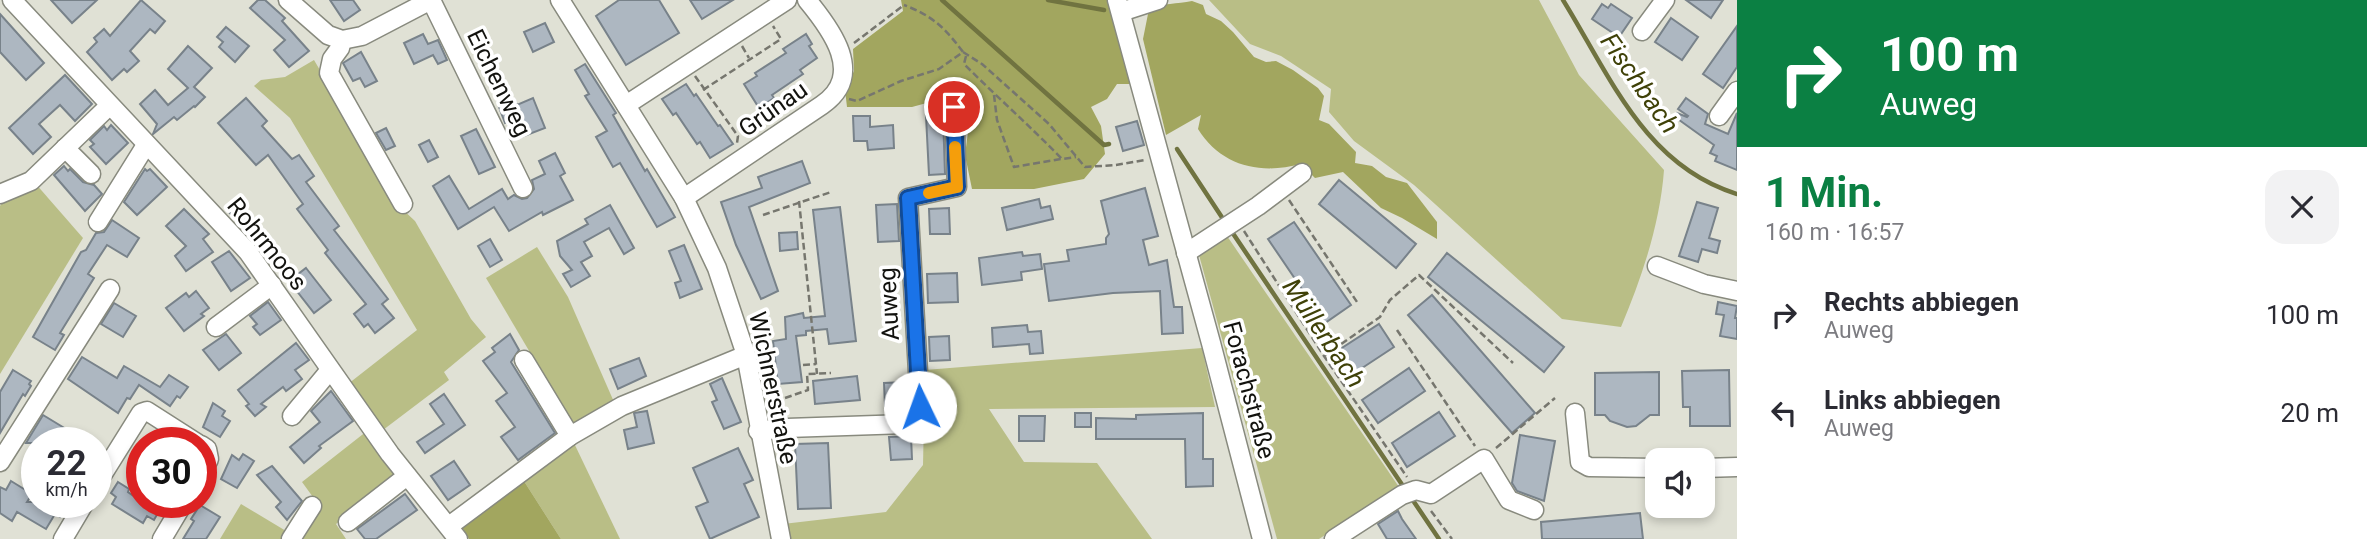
<!DOCTYPE html>
<html lang="de">
<meta charset="utf-8">
<style>
:root{--surface:#fff;--page:#f2f2f3;--text:#2b2b33;--muted:#7c7c81;--accent:#0b8043}
body{margin:0;font-family:Roboto,sans-serif;background:var(--page);color:var(--text);height:100vh;display:flex;flex-direction:column;font-size:26px;white-space:nowrap}
*{box-sizing:border-box;margin:0}
p{font-size:23px;color:var(--muted)}
.icon{flex:none;width:38px;height:38px;fill:none;stroke:currentColor;stroke-width:2;stroke-linecap:round;stroke-linejoin:round}
.map{position:relative;flex:1;overflow:hidden}
.sheet{display:flex;flex-direction:column;background:var(--surface);width:630px}
.sheet>*{flex:none}
.banner{background:#0b8043;color:#fff;overflow:hidden}
.controls{position:absolute;left:1645px;top:448px;display:grid;gap:14px}
.controls a{display:grid;place-items:center;width:70px;height:70px;border-radius:14px;background:var(--surface);box-shadow:0 4px 10px #0003;font-size:35px}
.speed{position:absolute;left:21px;top:427px;display:flex;gap:14px;font-size:35px;font-weight:700;text-align:center}
.speed>*{display:grid;place-content:center;width:91px;height:91px;border-radius:50%;background:var(--surface);box-shadow:0 4px 10px #0003;line-height:1}
.speed small{font-size:18px;font-weight:400}
.speed .limit{border:10px solid #d22;background:#fff;color:#111}
.pin{position:absolute;display:grid;place-items:center;width:60px;height:60px;color:#fff;margin:-30px;border:4px solid #fff;border-radius:50%;box-shadow:0 2px 7px #0007}
.me{position:absolute;width:77px;margin:-38px;rotate:357deg;stroke-linejoin:round;filter:drop-shadow(0 0 5px #0008)}
.turn{display:flex;align-items:center;gap:24px;height:147px;padding:0 28px;font-size:32px}
.turn .icon{width:91px;height:91px;stroke-width:2.5}
.turn b{display:block;font-size:49px;line-height:60px}
.round{display:grid;place-items:center;flex:none;width:74px;height:74px;border-radius:21px;background:var(--page)}
.overview{display:flex;align-items:center;justify-content:space-between;height:119px;padding:0 28px}
h1{font-size:42px;font-weight:700;line-height:52px;color:var(--accent)}
ul{padding:0;list-style:none}
li{display:flex;align-items:center;gap:21px;height:98px;padding:0 28px}
li div{flex:1}
li b{display:block;font-size:26px}
li em{font-style:normal}
main{display:flex;flex:1;min-height:0}
.map>svg:first-child{display:block}
.green{fill:#b9be86}
.forest{fill:#a2a65f}
.lines{fill:none;stroke-linecap:round;stroke-linejoin:round}
.stream{stroke:#707340;stroke-width:4.5}
.building{fill:#adb7c1;stroke:#78828a;stroke-width:2}
.minor-casing{stroke:#888a7e;stroke-width:21}
.path{stroke:#76766e;stroke-width:2.5;stroke-dasharray:7 3.5;stroke-linecap:butt}
.minor{stroke:#fff;stroke-width:18}
.route-casing{stroke:#114b97;stroke-width:18}
.route{stroke:#1a73e8;stroke-width:12}
.slow{stroke:#f59e0b;stroke-width:12}
.labels{text-anchor:middle;stroke-width:7;stroke-linejoin:round;paint-order:stroke}
.street-label{font-size:24px;fill:#12120e;stroke:#fff}
.water-label{font-size:26px;font-style:italic;fill:#3f4108;stroke:#fff}
</style>
<main>
<div class="map">
<svg width="1737" height="539" viewBox="0 0 1737 539">
<rect width="100%" height="100%" fill="#e0e1d5"/>
<g class="green">
<path d="M1209,0H1539L1579,75L1664,170C1660,224 1642,277 1621,327L1562,319L1414,185L1354,141L1329,112L1331,89L1281,56L1250,44Z"/>
<path d="M314,60L401,208L415,221L471,319L486,337L444,372L449,380L383,430L348,384L417,330L290,118L254,86L261,80L285,77Z"/>
<path d="M35,183L83,238L0,374V206L7,195Z"/>
<path d="M1227,236L1399,487L1319,539H1277L1199,255Z"/>
<path d="M537,247L568,297L614,402L573,425L486,278Z"/>
<path d="M1202,348L1215,407L989,409L1024,462L1097,463L1152,539H788L783,524L886,512L923,465L925,370Z"/>
<path d="M367,431L401,474L336,524L346,539H220L241,504L296,537L318,504L302,482Z"/>
<path d="M573,441L620,539H561L522,478Z"/>
</g>
<g class="forest">
<path d="M901,0H1108L1133,58L1131,84H1117L1107,99L1091,107L1101,126L1105,154L1084,179L1034,189H972L965,155L971,109L945,98L912,107H847L845,90L854,71L853,49L903,11Z"/>
<path d="M1192,1L1203,5L1206,14L1221,21L1233,32L1254,57L1266,62L1276,61L1293,70L1318,88L1324,96L1319,120L1329,124L1356,152L1355,163L1372,166L1386,177L1407,183L1437,222V239L1402,218L1381,208L1343,172L1315,178L1301,164C1260,175 1221,166 1198,129L1201,115L1166,135L1143,39L1149,9C1163,3 1177,4 1192,1Z"/>
<path d="M522,478L561,539H469L460,524Z"/>
</g>
<g class="lines">
<g class="stream">
<path d="M942,0L1104,145L1109,144"/>
<path d="M1048,0L1104,10"/>
<path d="M1563,0C1610,76 1645,166 1737,194"/>
<path d="M1177,149L1225,222"/>
<path d="M1230,229L1405,489"/>
<path d="M1410,496L1439,539"/>
</g>
</g>
<g class="building">
<path d="M51,0H97L72,23Z"/>
<path d="M141,0L165,21L155,33L150,29L130,51L139,61L127,72L124,69L112,80L87,52L97,42L94,38L104,29L110,36Z"/>
<path d="M258,0H265L285,18L282,21L309,51L289,67L274,50L285,40L250,8Z"/>
<path d="M330,0H353L360,10L344,21Z"/>
<path d="M619,0H659L679,33L626,65L596,16Z"/>
<path d="M690,0H733L702,19Z"/>
<path d="M1686,0H1723L1711,18Z"/>
<path d="M1602,4L1608,8L1611,4L1632,18L1619,37L1592,19Z"/>
<path d="M0,14L44,63L26,80L0,52Z"/>
<path d="M1671,18L1698,37L1682,60L1655,42Z"/>
<path d="M545,23L554,42L533,52L524,32Z"/>
<path d="M1737,26V67L1723,88L1703,74Z"/>
<path d="M226,27L249,46L235,62L219,47L223,42L217,37Z"/>
<path d="M423,34L428,44L438,40L447,60L438,64L433,55L414,64L404,43Z"/>
<path d="M806,34L812,44L809,46L817,58L800,70L803,74L772,95L774,98L759,108L744,84L757,76L755,73L786,53L783,49Z"/>
<path d="M188,46L212,68L194,87L205,97L195,107L194,106L177,120L174,117L153,134L157,124L140,104L155,90L168,105L188,88L168,69Z"/>
<path d="M361,52L377,81L365,87L360,78L353,81L343,63Z"/>
<path d="M585,64L616,113L613,115L645,171L647,169L675,217L657,227L620,163L613,167L596,137L607,131L585,96L589,94L575,70Z"/>
<path d="M65,75L92,104L75,121L60,105L39,124L51,137L33,154L9,128Z"/>
<path d="M686,84L694,96L696,94L718,126L720,125L733,144L710,158L700,142L697,144L676,113L673,115L662,99Z"/>
<path d="M246,98L267,121L262,126L292,159L299,155L314,176L306,182L339,226L334,230L388,299L382,304L394,318L375,333L368,324L364,327L354,314L366,304L325,253L328,250L297,209L303,204L268,155L256,165L218,123Z"/>
<path d="M533,98L545,128L519,138L512,120L505,123L499,107L515,100L517,105Z"/>
<path d="M1686,98L1708,114L1705,124L1728,134L1737,113V170L1715,161L1717,156L1710,153L1714,145L1675,117L1677,113L1687,117L1688,116L1678,109Z"/>
<path d="M943,115L945,174L929,175L926,116Z"/>
<path d="M853,116H870V127L893,125L894,148L868,150L867,141H854Z"/>
<path d="M1137,121L1144,145L1123,151L1116,127Z"/>
<path d="M111,125L128,143L106,164L90,147L94,144L90,140L104,126L107,130Z"/>
<path d="M386,128L395,146L386,150L376,133Z"/>
<path d="M476,129L495,167L479,174L461,136Z"/>
<path d="M429,140L438,157L428,162L419,145Z"/>
<path d="M555,153L565,173L560,176L573,200L543,215L542,212L509,231L494,207L458,229L433,186L449,176L469,209L502,189L508,199L514,195L522,199L527,198L534,189L532,180L545,174L539,161Z"/>
<path d="M802,161L810,183L749,207L778,291L761,299L736,245L721,202L762,188L758,177Z"/>
<path d="M64,166L68,171L70,169L83,182L94,185L102,194L85,211L54,175Z"/>
<path d="M145,169L147,171L150,169L167,187L137,215L124,202Z"/>
<path d="M1339,180L1416,244L1396,268L1319,204Z"/>
<path d="M1145,188L1158,236L1143,240L1149,265L1167,260L1174,307H1182L1183,333L1162,334L1160,291L1113,293L1049,301L1044,264L1069,261L1067,250L1106,244V238L1109,234L1101,201Z"/>
<path d="M1039,199L1041,208L1050,206L1053,219L1007,230L1002,208Z"/>
<path d="M237,202L253,218L243,227L228,211Z"/>
<path d="M1697,202L1718,208L1709,238L1720,241L1717,253L1702,249L1698,262L1679,256Z"/>
<path d="M897,204L899,241L878,242L876,205Z"/>
<path d="M610,205L634,248L624,254L609,228L584,242L592,256L581,262L590,276L571,287L563,274L572,270L560,256L557,241L588,224L585,219Z"/>
<path d="M840,207L856,341L829,344L827,329L806,331V335L796,336L802,382L778,384L773,341L786,339L785,317L803,313L804,318L825,316L813,210Z"/>
<path d="M949,208L950,234H930L929,209Z"/>
<path d="M184,209L209,234L203,239L213,252L186,271L175,256L186,246L166,226Z"/>
<path d="M112,220L139,238L127,257L107,245L88,274L94,278L60,333L64,335L55,350L33,337L81,252L86,250L96,233L104,232Z"/>
<path d="M1294,222L1351,305L1325,323L1268,239Z"/>
<path d="M797,232L798,249L780,251L779,233Z"/>
<path d="M490,239L502,260L490,267L478,246Z"/>
<path d="M684,245L702,289L680,298L675,283L681,281L669,251Z"/>
<path d="M229,251L250,278L231,291L212,262Z"/>
<path d="M1022,252L1023,256L1040,254L1042,269L1021,272L1022,280L982,285L979,258Z"/>
<path d="M1447,253L1564,347L1544,372L1428,277Z"/>
<path d="M306,268L331,300L314,313L289,281Z"/>
<path d="M957,273L958,302L928,303L927,274Z"/>
<path d="M196,291L209,308L201,314L204,316L184,331L166,308L186,293L189,297Z"/>
<path d="M1432,295L1535,413L1512,433L1408,315Z"/>
<path d="M268,302L281,320L260,335L253,327L257,324L250,316Z"/>
<path d="M1718,302L1737,306L1735,318H1737V339L1720,336L1724,315L1716,314Z"/>
<path d="M114,303L136,316L123,337L101,324Z"/>
<path d="M1379,324L1394,347L1347,378L1331,355Z"/>
<path d="M1027,325L1028,332L1041,331L1043,353L1030,354L1029,344L993,347L992,328Z"/>
<path d="M226,334L241,353L219,370L203,350Z"/>
<path d="M510,334L519,350L511,362L555,433L518,460L501,437L515,427L496,401L507,393L483,361L495,352L492,348Z"/>
<path d="M949,336L950,360L930,361L929,337Z"/>
<path d="M296,343L309,360L295,370L302,379L286,391L283,387L261,404L266,407L255,416L246,406L249,404L238,390Z"/>
<path d="M82,357L117,378L124,366L160,387L169,375L188,387L180,398L177,396L170,406L139,385L130,399L127,398L118,413L68,379Z"/>
<path d="M639,358L646,376L618,389L610,369Z"/>
<path d="M1409,368L1425,391L1378,423L1362,400Z"/>
<path d="M13,370L31,381L29,384L31,386L25,396L23,394L0,433V392Z"/>
<path d="M1729,370L1730,426H1690V407H1683L1682,371Z"/>
<path d="M1659,372V415H1650L1636,426L1627,427L1610,421L1605,415H1595V373Z"/>
<path d="M857,376L860,400L815,404L813,381Z"/>
<path d="M722,378L741,422L724,429L712,402L717,400L710,384Z"/>
<path d="M906,382L907,405L885,406L884,383Z"/>
<path d="M331,391L353,421L319,446L321,448L304,463L290,447L320,422L311,411Z"/>
<path d="M444,394L465,425L425,453L417,442L444,424L430,404Z"/>
<path d="M213,403L225,411L222,416L230,421L220,437L203,427Z"/>
<path d="M647,411L654,443L628,449L624,430L637,427L634,413Z"/>
<path d="M1439,412L1455,436L1407,467L1392,443Z"/>
<rect x="1075" y="413" width="16" height="14"/>
<path d="M1203,413V459H1213V486L1186,487L1185,439H1096V418L1136,419V415Z"/>
<path d="M43,415L89,443H26Z"/>
<path d="M1019,416H1045L1044,441H1019Z"/>
<path d="M1520,435L1555,441L1544,501L1517,491L1512,483Z"/>
<path d="M911,436L912,459L891,460L889,437Z"/>
<path d="M828,443L831,508L798,509L795,444Z"/>
<path d="M738,448L753,480L744,484L759,517L710,539L696,507L708,502L693,468Z"/>
<path d="M243,454L254,461L237,488L221,479L232,455L239,460Z"/>
<path d="M454,461L470,485L448,500L431,476Z"/>
<path d="M272,466L302,501L287,520L276,507L281,502L257,475Z"/>
<path d="M11,481L32,494L27,502H69L60,517L55,514L46,529L17,512L12,521L0,513V487L6,490Z"/>
<path d="M118,482L129,489L128,492L142,502L159,511L154,520L147,516L143,523L112,504L116,497L111,493Z"/>
<path d="M405,494L417,510L376,539H365L357,529Z"/>
<path d="M200,505L220,517L206,539H183L194,521L191,519Z"/>
<path d="M1398,511L1402,519L1416,539H1387L1378,524Z"/>
<path d="M1640,513L1643,539H1542L1541,522Z"/>
</g>
<g class="lines">
<defs>
<g id="minor">
<path d="M12,0L248,252L390,454L458,539"/>
<path d="M288,0L328,35L342,40L362,36L431,0"/>
<path d="M431,0L523,188"/>
<path d="M560,0L684,198L717,268L746,355L781,539"/>
<path d="M1117,0L1211,343L1262,539"/>
<path d="M1121,12L1158,0"/>
<path d="M1642,31L1665,0"/>
<path d="M342,40L340,48L332,59L329,73L403,204"/>
<path d="M626,105L787,0"/>
<path d="M1719,116L1737,91"/>
<path d="M65,148L91,174"/>
<path d="M0,194L31,181L109,106"/>
<path d="M684,198L822,105C866,75 831,29 807,0"/>
<path d="M98,222L146,145"/>
<path d="M1186,253L1258,206L1302,173"/>
<path d="M1657,266L1704,284L1737,291"/>
<path d="M216,327L272,285"/>
<path d="M524,360L570,436"/>
<path d="M1575,413L1580,462L1589,467L1657,468"/>
<path d="M292,416L330,370"/>
<path d="M758,431L787,428L906,424L915,421L920,407L908,198L957,187L954,107"/>
<path d="M201,445L207,449L209,459L201,475"/>
<path d="M0,462L110,289"/>
<path d="M1703,468L1737,467"/>
<path d="M96,485L141,413L147,411L197,443"/>
<path d="M348,522L407,476"/>
<path d="M449,526L570,436L622,406L746,355"/>
<path d="M63,539L85,502"/>
<path d="M162,539L184,502"/>
<path d="M291,539L312,506"/>
<path d="M1334,539L1402,495L1416,490L1431,494L1484,459L1509,500L1534,510"/>
</g>
</defs>
<use href="#minor" class="minor-casing"/>
<g class="path">
<path d="M854,43L904,5"/>
<path d="M742,46L749,58"/>
<path d="M963,52L982,64L1049,124L1085,167L1116,165L1145,160"/>
<path d="M966,56L964,64C996,96 1030,126 1062,159L1076,157"/>
<path d="M695,76L738,136L737,143"/>
<path d="M703,90L781,39L773,26"/>
<path d="M994,95L997,120L1014,167L1061,159"/>
<path d="M849,99L857,101L901,81L939,69L963,52C945,28 933,16 904,5"/>
<path d="M1289,200L1357,302"/>
<path d="M799,201L817,374"/>
<path d="M763,215L831,192"/>
<path d="M1244,231L1324,356L1407,477"/>
<path d="M1397,330L1475,446"/>
<path d="M1324,356L1380,317L1390,300L1419,275L1513,363"/>
<path d="M803,365L816,364"/>
<path d="M785,398L808,390L807,374L831,373"/>
<path d="M1496,448L1555,398"/>
<path d="M1431,511L1452,539"/>
</g>
<use href="#minor" class="minor"/>
</g>
<g class="lines">
<defs>
<path id="route" d="M920,407L908,198L957,187L954,107"/>
</defs>
<use href="#route" class="route-casing"/>
<use href="#route" class="route"/>
<path class="slow" d="M929,193L957,187L955,147"/>
</g>
<g class="labels">
<g class="street-label">
<text transform="translate(499 83) rotate(64)" y="8">Eichenweg</text>
<text transform="translate(773 109) rotate(-35)" y="8">Grünau</text>
<text transform="translate(267 244) rotate(51)" y="8">Rohrmoos</text>
<text transform="translate(889 304) rotate(-93)" y="8">Auweg</text>
<text transform="translate(773 388) rotate(78)" y="8">Wichnerstraße</text>
<text transform="translate(1249 390) rotate(75)" y="8">Forachstraße</text>
</g>
<g class="water-label">
<text transform="translate(1640 83) rotate(55)" y="9">Fischbach</text>
<text transform="translate(1324 333) rotate(56)" y="9">Müllerbach</text>
</g>
</g>
</svg>
<div class="controls">
<a><svg class="icon" aria-label="sound" viewBox="0 0 24 24"><path d="M4 9h4l5-4v14l-5-4H4zM17 9q2 3 0 6"/></svg></a>
</div>
<div class="speed"><div>22<small>km/h</small></div><div class="limit">30</div></div>
<div class="pin" style="left:954px;top:107px;background:#d93025"><svg class="icon" aria-label="arrive" viewBox="0 0 24 24"><path d="M6 21V4h12l-3 4 3 4H6"/></svg></div>
<svg class="me" style="left:920px;top:407px" viewBox="-20 -20 40 40"><circle r="19" fill="#fff"/><path d="M0-13L10 11 0 6-10 11z" fill="#1a73e8"/></svg>
</div>
<section class="sheet">
<div class="banner">
<div class="turn"><svg class="icon" aria-label="right" viewBox="0 0 24 24"><path d="M7 20v-9h11M14 6l5 5-5 5"/></svg><div><b>100 m</b>Auweg</div></div>
</div>
<div class="overview"><div><h1>1 Min.</h1><p>160 m · 16:57</p></div><a class="round"><svg class="icon" aria-label="close" viewBox="0 0 24 24"><path d="M6 6l12 12M18 6L6 18"/></svg></a></div>
<ul>
<li><svg class="icon" aria-label="right" viewBox="0 0 24 24"><path d="M7 20v-9h11M14 6l5 5-5 5"/></svg><div><b>Rechts abbiegen</b><p>Auweg</p></div><em>100 m</em></li>
<li><svg class="icon" aria-label="left" viewBox="0 0 24 24"><path d="M17 20v-9H6M10 6l-5 5 5 5"/></svg><div><b>Links abbiegen</b><p>Auweg</p></div><em>20 m</em></li>
</ul>
</section>
</main>
